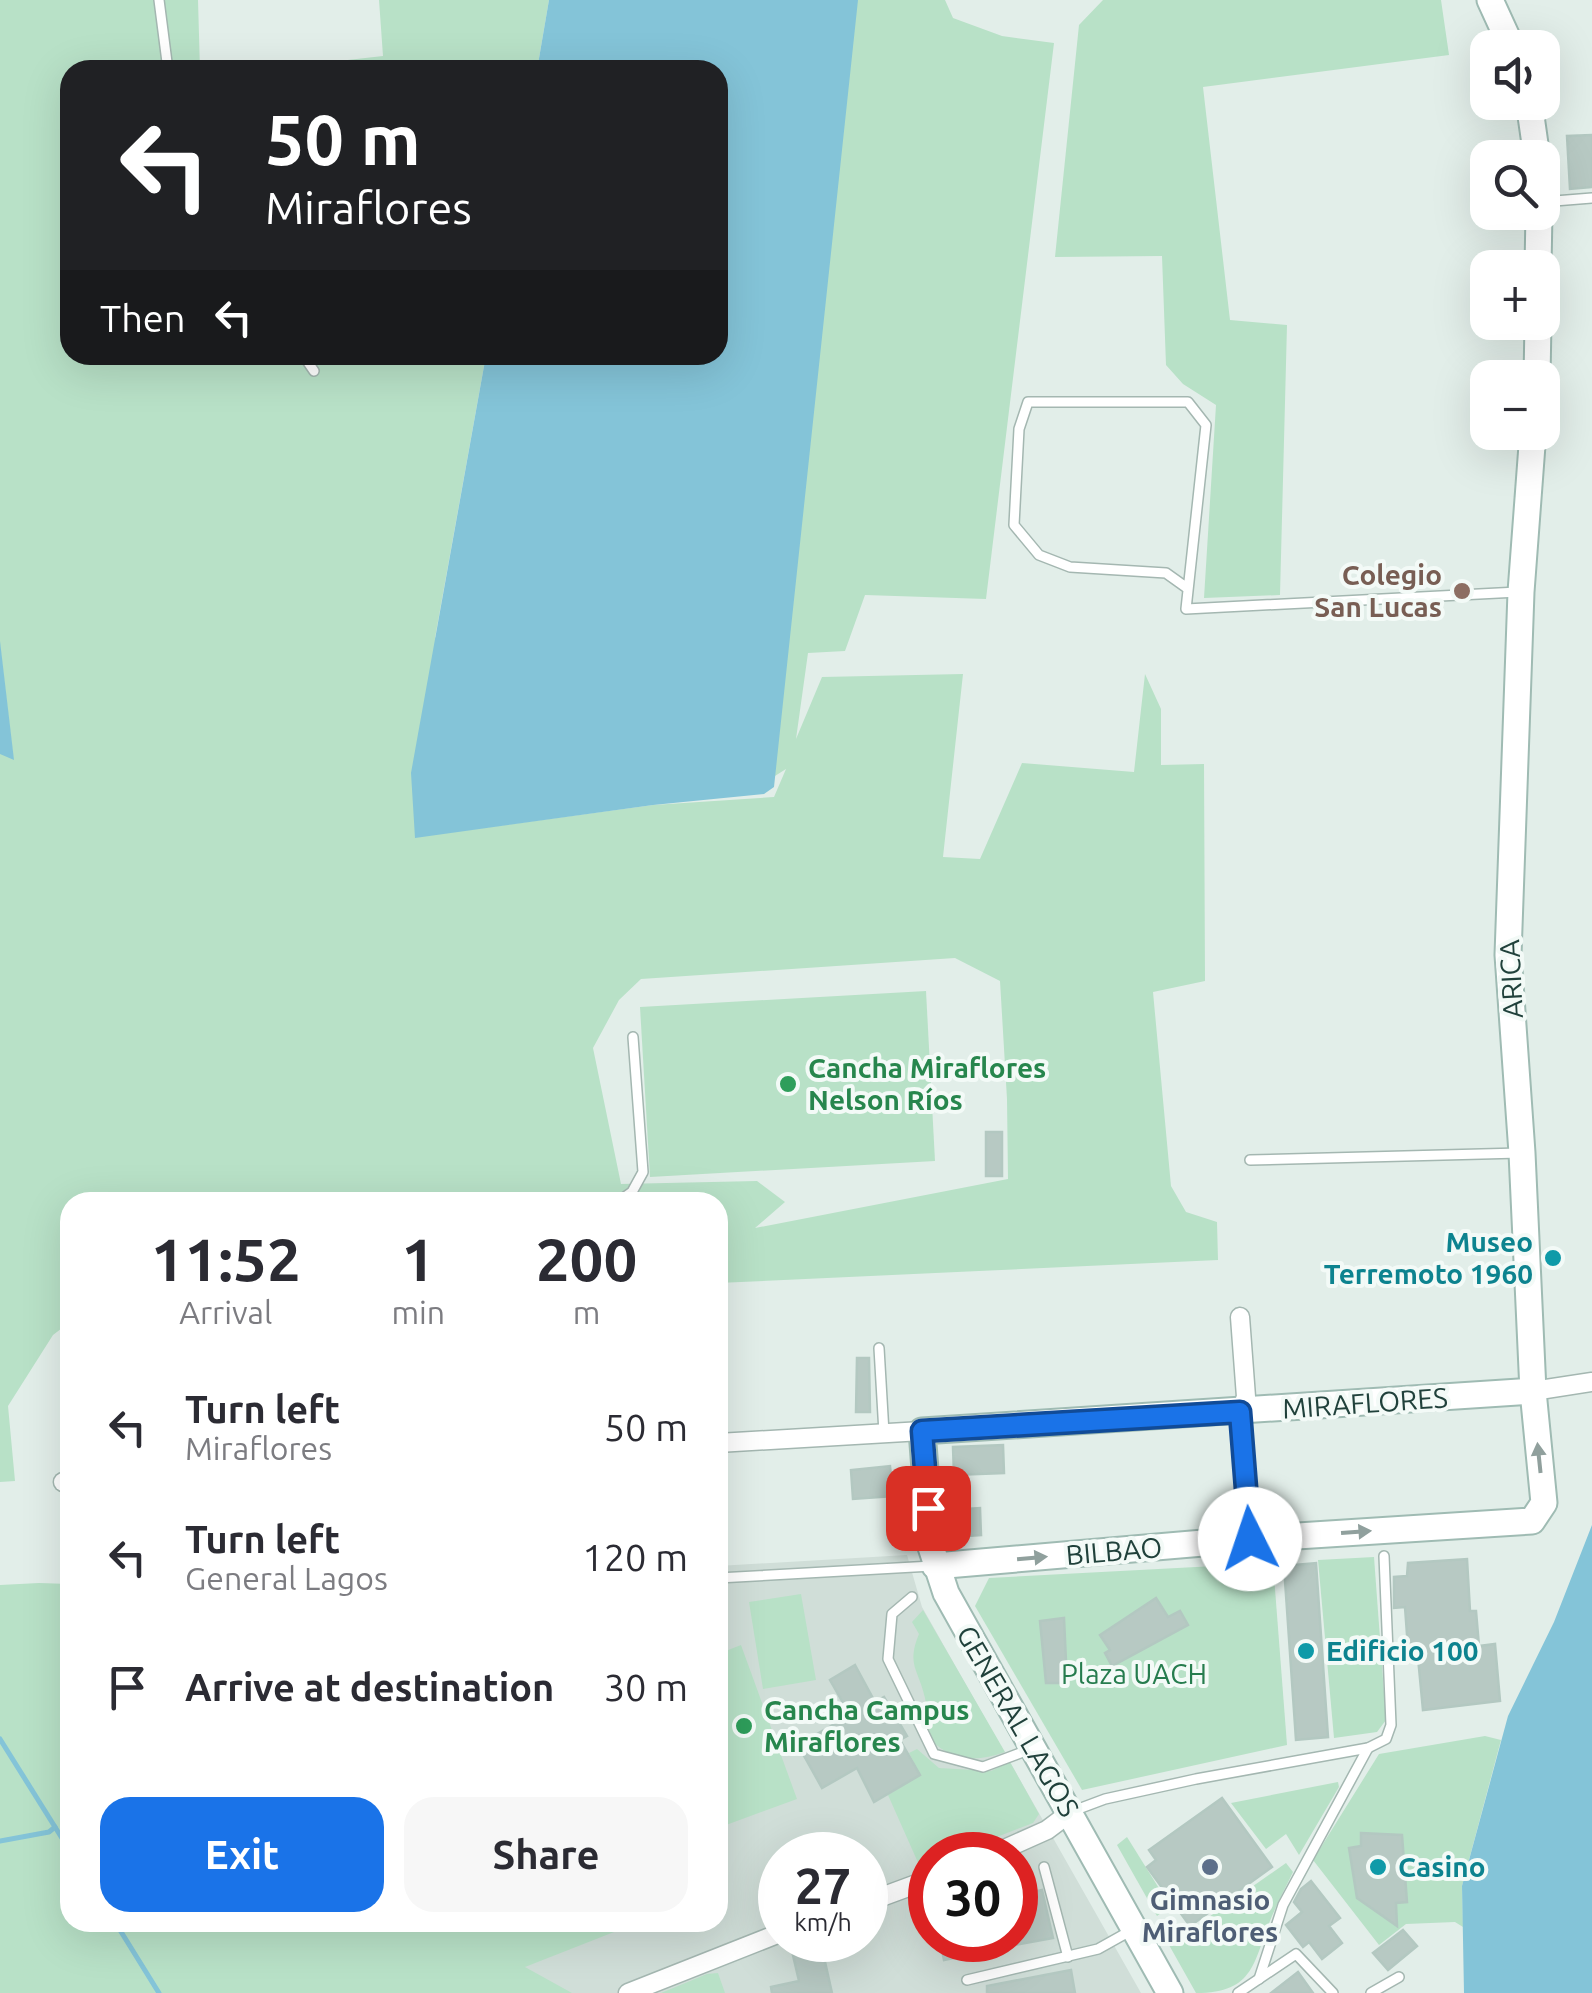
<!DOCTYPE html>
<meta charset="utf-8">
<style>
:root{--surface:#fff;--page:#f7f7f7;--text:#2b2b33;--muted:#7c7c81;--accent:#1a73e8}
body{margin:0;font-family:Ubuntu,sans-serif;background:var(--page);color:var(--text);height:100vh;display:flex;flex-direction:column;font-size:38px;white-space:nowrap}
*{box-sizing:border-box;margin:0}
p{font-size:32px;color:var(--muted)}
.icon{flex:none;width:55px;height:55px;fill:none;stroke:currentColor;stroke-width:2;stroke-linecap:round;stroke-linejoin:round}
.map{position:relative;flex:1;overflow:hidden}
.details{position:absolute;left:60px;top:1192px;width:668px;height:740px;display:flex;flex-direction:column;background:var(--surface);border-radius:30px;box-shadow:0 10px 40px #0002}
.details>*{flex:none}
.hud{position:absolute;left:60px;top:60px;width:668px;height:305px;border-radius:30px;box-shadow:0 10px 40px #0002;background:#202124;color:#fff;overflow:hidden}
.fabs{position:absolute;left:1470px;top:30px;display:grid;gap:20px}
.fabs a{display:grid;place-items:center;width:90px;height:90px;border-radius:20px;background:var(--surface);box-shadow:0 10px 40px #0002;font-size:50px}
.speed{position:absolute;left:758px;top:1832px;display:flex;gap:20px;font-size:50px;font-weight:700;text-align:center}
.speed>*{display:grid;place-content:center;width:130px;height:130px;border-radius:50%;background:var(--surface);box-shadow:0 10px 40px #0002;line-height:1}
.speed small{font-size:25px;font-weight:400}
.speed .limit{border:15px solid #d22;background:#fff;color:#111}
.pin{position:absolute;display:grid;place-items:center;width:85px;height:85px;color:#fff;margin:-42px;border-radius:20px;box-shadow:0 5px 15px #0006}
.me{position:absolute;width:110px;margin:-55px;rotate:356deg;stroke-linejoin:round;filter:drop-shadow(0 0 8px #0008)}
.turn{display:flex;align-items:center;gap:35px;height:210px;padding:0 40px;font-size:45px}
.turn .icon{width:130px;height:130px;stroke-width:2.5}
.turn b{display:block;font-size:70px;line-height:85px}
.then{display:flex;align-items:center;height:95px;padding:0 40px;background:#0003;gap:20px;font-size:38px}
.eta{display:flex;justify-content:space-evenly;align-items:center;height:170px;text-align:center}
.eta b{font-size:60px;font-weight:700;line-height:70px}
.button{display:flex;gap:20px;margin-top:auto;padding:20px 40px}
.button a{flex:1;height:115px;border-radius:30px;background:var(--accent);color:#fff;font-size:40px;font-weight:700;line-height:115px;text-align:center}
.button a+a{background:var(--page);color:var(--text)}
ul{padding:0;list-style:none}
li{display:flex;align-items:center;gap:30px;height:130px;padding:0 40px}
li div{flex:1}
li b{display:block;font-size:38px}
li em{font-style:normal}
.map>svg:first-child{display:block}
.built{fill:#d0ded8;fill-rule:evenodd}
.green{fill:#b8e1c7;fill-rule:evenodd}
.water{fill:#84c4d8}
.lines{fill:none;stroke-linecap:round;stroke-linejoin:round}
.stream{stroke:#84c4d8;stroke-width:5}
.building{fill:#b7c9c3;stroke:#b3c8c1;stroke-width:2.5}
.lane-casing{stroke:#a4b7b1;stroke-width:12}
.street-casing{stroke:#a4b7b1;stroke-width:21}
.secondary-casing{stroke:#9fbbb3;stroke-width:29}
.lane{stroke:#fff;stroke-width:9}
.street{stroke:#fff;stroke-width:18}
.secondary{stroke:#fff;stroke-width:25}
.oneway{fill:#90a09d}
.route-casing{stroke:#114b97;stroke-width:25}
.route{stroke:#1a73e8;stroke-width:18}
.education-dot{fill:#8d6e63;stroke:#f3faf7;stroke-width:4}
.leisure-dot{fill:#2e9e5b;stroke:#f3faf7;stroke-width:4}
.culture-dot{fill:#0f9aa8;stroke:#f3faf7;stroke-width:4}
.service-dot{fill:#5c6f8a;stroke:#f3faf7;stroke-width:4}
.labels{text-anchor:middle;stroke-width:8;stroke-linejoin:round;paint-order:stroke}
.education-label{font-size:28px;font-weight:bold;fill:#785e54;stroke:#f3faf7;text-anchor:end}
.street-label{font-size:28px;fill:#20413b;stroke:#f3faf7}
.leisure-label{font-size:28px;font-weight:bold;fill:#27864d;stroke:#f3faf7;text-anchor:start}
.culture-label{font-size:28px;font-weight:bold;fill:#0d838f;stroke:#f3faf7;text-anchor:start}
.park-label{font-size:28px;fill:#267c4e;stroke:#f3faf7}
.service-label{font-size:28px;font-weight:bold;fill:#4e5e75;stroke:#f3faf7}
</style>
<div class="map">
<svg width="1592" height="1993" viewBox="0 0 1592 1993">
<rect width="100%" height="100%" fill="#e2eee9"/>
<path class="built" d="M907,1555L922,1607L1141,1993H0L70,1922H718V1566ZM780,1855H865V1940H780ZM930,1855H1015V1940H930Z"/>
<g class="green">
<path d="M0,0H198L200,70H70V355H486L435,638L718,355V70L565,0H945L953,18L1002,36L1054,43L986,599L865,595L845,651L808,653L796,739L822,677L963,674L943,857L980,859L1022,763L1134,772L1145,674L1161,709V765L1204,764L1205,981L1153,992L1171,1186L1186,1212L1217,1222L1218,1260L718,1283V1202H70V1322L53,1335L8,1406L15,1481L0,1482ZM786,769L774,797L653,805L416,837L767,781ZM955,958L1000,981L1007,1099L1008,1179L755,1228L785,1202L757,1181L621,1184L593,1048L619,1000L641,979Z"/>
<path d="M379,0H549L537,70H259L383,56Z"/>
<path d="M1103,0H1441L1449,55L1203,87L1230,320L1287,325L1280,595L1204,598L1216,405L1183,384L1166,365L1162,256L1055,257L1079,25Z"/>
<path d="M926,991L935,1161L650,1177L640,1007Z"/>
<path d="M1374,1557L1386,1720L1377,1732L1334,1738L1318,1560Z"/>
<path d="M1273,1563L1287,1745L1082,1790L975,1606L989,1578Z"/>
<path d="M39,1583L70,1584V1922L637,1923L525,1967L572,1993H0V1585Z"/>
<path d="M801,1594L816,1680L763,1689L749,1602Z"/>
<path d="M923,1610L1005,1752C977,1762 953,1762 931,1740C928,1726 928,1712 925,1698C919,1670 906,1665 919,1634L912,1622Z"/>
<path d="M741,1645L797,1799L718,1828V1654Z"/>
<path d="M1485,1736L1501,1740L1462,1886L1463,1927L1455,1922L1406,1924L1379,1945L1313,1860L1379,1754Z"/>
<path d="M917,1749L939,1768L991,1771L1010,1762L1039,1814L1033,1823L950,1855H930V1863L920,1867L888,1795L920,1775L909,1753Z"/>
<path d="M1338,1782L1339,1787L1299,1855L1286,1834L1266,1849L1231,1803Z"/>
<path d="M1127,1837L1170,1906L1157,1916L1117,1845Z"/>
<path d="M1286,1863L1293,1872C1286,1887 1278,1901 1272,1916C1253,1961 1256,1993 1196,1993L1169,1945Z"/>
<path d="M718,1973L725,1993H661L707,1974Z"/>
</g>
<g class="water">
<path d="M549,0H858L774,787L764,794L653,805L415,838L411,773L486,355H718V70H537Z"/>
<path d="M0,641L14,760L0,754Z"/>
<path d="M1592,1525V1993H1464L1462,1886L1508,1716L1554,1622Z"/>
</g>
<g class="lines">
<g class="stream">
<path d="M0,1739L70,1851"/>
<path d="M0,1841L49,1832L55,1827"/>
<path d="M115,1922L159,1993"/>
</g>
</g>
<g class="building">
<path d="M1592,135V187L1570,189L1567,136Z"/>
<rect x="986" y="1132" width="16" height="44"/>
<path d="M857,1358H869L870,1412H856Z"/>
<path d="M1003,1445L1004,1473L954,1475L953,1447Z"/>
<path d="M890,1466L893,1496L853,1499L851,1470Z"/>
<path d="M980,1508L981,1535L952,1537L951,1510Z"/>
<path d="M1467,1559L1470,1611H1476L1479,1646L1495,1644L1500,1701L1423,1710L1417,1647L1408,1648L1405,1607L1394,1608V1577L1407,1576L1408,1563Z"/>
<path d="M1316,1563L1328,1737L1296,1740L1284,1566Z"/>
<path d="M1156,1598L1168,1617L1180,1611L1188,1625L1112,1666L1105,1653L1110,1650L1100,1635Z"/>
<path d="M1064,1618L1067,1683H1046L1040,1621Z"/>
<path d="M855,1665L875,1702L884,1697L907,1736L900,1740L920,1775L874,1802L857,1768L822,1788L798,1745L850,1715L830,1680Z"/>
<path d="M1222,1798L1272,1867L1190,1926L1147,1867L1156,1860L1149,1850Z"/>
<path d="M1361,1833L1402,1835L1407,1902L1396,1903L1397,1926L1357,1898L1349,1848L1361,1846Z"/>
<path d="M1311,1881L1340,1918L1329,1926L1342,1943L1322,1959L1309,1942L1303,1947L1286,1925L1302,1912L1294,1902L1301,1889Z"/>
<path d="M1042,1890L1053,1938L1015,1945V1896Z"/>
<path d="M1403,1930L1417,1946L1388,1970L1373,1953Z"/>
<path d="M940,1940H1007V1947L944,1960Z"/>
<path d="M821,1944L832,1993H772L771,1987L799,1981L792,1951Z"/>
<path d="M1071,1970L1075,1993H987V1986Z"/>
<path d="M1298,1972L1313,1993H1271Z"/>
</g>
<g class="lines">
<defs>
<g id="lane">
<path d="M159,0L168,70"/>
<path d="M1542,202L1592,198"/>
<path d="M303,355L314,371"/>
<path d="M1187,588L1166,573L1070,567L1039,555L1014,525L1019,429L1028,402H1188L1206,425L1186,609L1518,592"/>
<path d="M1250,1160L1520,1153"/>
<path d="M618,1202L632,1192L643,1172L633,1037"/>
<path d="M879,1348L884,1433"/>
<path d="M718,1578L932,1566"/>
<path d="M912,1597L892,1614L888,1659L934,1754L983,1767L1031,1749"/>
<path d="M1073,1811L1105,1799L1196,1779L1368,1748L1386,1739L1391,1725L1384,1556"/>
<path d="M1044,1867L1068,1957"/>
<path d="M1259,1979L1283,1905L1368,1748"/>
<path d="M967,1980L1098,1949L1132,1930"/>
<path d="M1238,1993L1296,1954L1333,1993"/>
<path d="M1371,1993L1399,1977"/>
</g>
<g id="street">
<path d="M1240,1317L1246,1397L1240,1412L1250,1539"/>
<path d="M1533,1391L1592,1382"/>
<path d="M718,1443L922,1431"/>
<path d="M63,1482H70"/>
<path d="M991,1855L1047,1830L1071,1812"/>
<path d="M865,1903L930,1879"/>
<path d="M628,1993L780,1933"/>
</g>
<g id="secondary">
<path d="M1490,0L1512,48"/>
<path d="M1529,102L1537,158"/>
<path d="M1538,268L1539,212"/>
<path d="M1537,378L1538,322"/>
<path d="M935,1566L1250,1539L1532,1521L1544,1503L1533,1391L1522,1153L1508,955L1521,592L1533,432"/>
<path d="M1170,1993L946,1593L931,1547L922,1431L1533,1391"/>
</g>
</defs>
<use href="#lane" class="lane-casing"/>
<use href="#street" class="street-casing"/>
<use href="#secondary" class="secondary-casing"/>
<use href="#lane" class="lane"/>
<use href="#street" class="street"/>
<use href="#secondary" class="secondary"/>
</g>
<defs><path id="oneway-solid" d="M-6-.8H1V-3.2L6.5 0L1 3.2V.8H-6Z" transform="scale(2.5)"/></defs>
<g class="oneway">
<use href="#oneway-solid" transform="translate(1539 1458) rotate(-96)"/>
<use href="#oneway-solid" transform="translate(1356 1532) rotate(-4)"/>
<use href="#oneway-solid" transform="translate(1032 1558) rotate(-5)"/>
</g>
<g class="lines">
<defs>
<path id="route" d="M928,1508L922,1431L1240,1412L1250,1539"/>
</defs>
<use href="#route" class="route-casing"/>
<use href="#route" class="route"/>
</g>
<circle class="education-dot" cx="1462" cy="591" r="10"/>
<g class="leisure-dot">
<circle cx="788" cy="1084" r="10"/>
<circle cx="744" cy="1726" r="10"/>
</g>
<g class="culture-dot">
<circle cx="1553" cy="1258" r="10"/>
<circle cx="1306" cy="1651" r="10"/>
<circle cx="1378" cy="1867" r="10"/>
</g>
<circle class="service-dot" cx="1210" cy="1867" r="10"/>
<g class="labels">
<g class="education-label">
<text x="1442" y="585">Colegio<tspan x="1442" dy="32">San Lucas</tspan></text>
</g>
<g class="street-label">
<text transform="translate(1511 979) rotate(-93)" y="10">ARICA</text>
<text transform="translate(1365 1403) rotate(-4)" y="10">MIRAFLORES</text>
<text transform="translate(1114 1551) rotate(-5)" y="10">BILBAO</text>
<text transform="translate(1018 1721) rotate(60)" y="10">GENERAL LAGOS</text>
</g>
<g class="leisure-label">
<text x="808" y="1078">Cancha Miraflores<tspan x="808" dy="32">Nelson Ríos</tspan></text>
<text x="764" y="1720">Cancha Campus<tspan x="764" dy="32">Miraflores</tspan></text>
</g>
<g class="culture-label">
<text x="1533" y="1252" text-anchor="end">Museo<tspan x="1533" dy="32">Terremoto 1960</tspan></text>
<text x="1326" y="1661">Edificio 100</text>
<text x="1398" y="1877">Casino</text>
</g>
<g class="park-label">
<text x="1134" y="1684">Plaza UACH</text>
</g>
<g class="service-label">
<text x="1210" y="1910">Gimnasio<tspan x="1210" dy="32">Miraflores</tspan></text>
</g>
</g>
</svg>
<div class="fabs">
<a><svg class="icon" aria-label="sound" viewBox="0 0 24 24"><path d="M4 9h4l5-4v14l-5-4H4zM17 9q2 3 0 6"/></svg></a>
<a><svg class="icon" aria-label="search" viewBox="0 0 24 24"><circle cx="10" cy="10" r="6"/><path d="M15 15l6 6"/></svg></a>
<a>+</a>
<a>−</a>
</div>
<div class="speed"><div>27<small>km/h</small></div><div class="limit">30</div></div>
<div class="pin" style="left:928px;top:1508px;background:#d93025"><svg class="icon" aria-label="arrive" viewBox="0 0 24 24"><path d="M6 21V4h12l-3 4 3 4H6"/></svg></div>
<svg class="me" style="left:1250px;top:1539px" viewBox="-20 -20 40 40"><circle r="19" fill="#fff"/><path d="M0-13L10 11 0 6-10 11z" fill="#1a73e8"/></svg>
<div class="hud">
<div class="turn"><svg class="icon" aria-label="left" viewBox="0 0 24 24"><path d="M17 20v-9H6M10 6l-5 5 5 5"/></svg><div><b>50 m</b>Miraflores</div></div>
<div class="then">Then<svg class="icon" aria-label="left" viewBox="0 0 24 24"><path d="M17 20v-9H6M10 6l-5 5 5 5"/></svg></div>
</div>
<section class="details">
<div class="eta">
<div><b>11:52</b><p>Arrival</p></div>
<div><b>1</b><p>min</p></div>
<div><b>200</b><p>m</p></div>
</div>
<ul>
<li><svg class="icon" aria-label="left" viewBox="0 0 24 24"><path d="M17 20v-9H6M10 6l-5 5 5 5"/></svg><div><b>Turn left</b><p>Miraflores</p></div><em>50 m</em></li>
<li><svg class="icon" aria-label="left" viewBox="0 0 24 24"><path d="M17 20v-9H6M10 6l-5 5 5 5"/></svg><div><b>Turn left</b><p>General Lagos</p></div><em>120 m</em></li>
<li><svg class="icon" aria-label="arrive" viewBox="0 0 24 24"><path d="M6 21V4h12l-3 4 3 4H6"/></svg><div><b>Arrive at destination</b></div><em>30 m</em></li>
</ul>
<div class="button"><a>Exit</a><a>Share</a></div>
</section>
</div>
